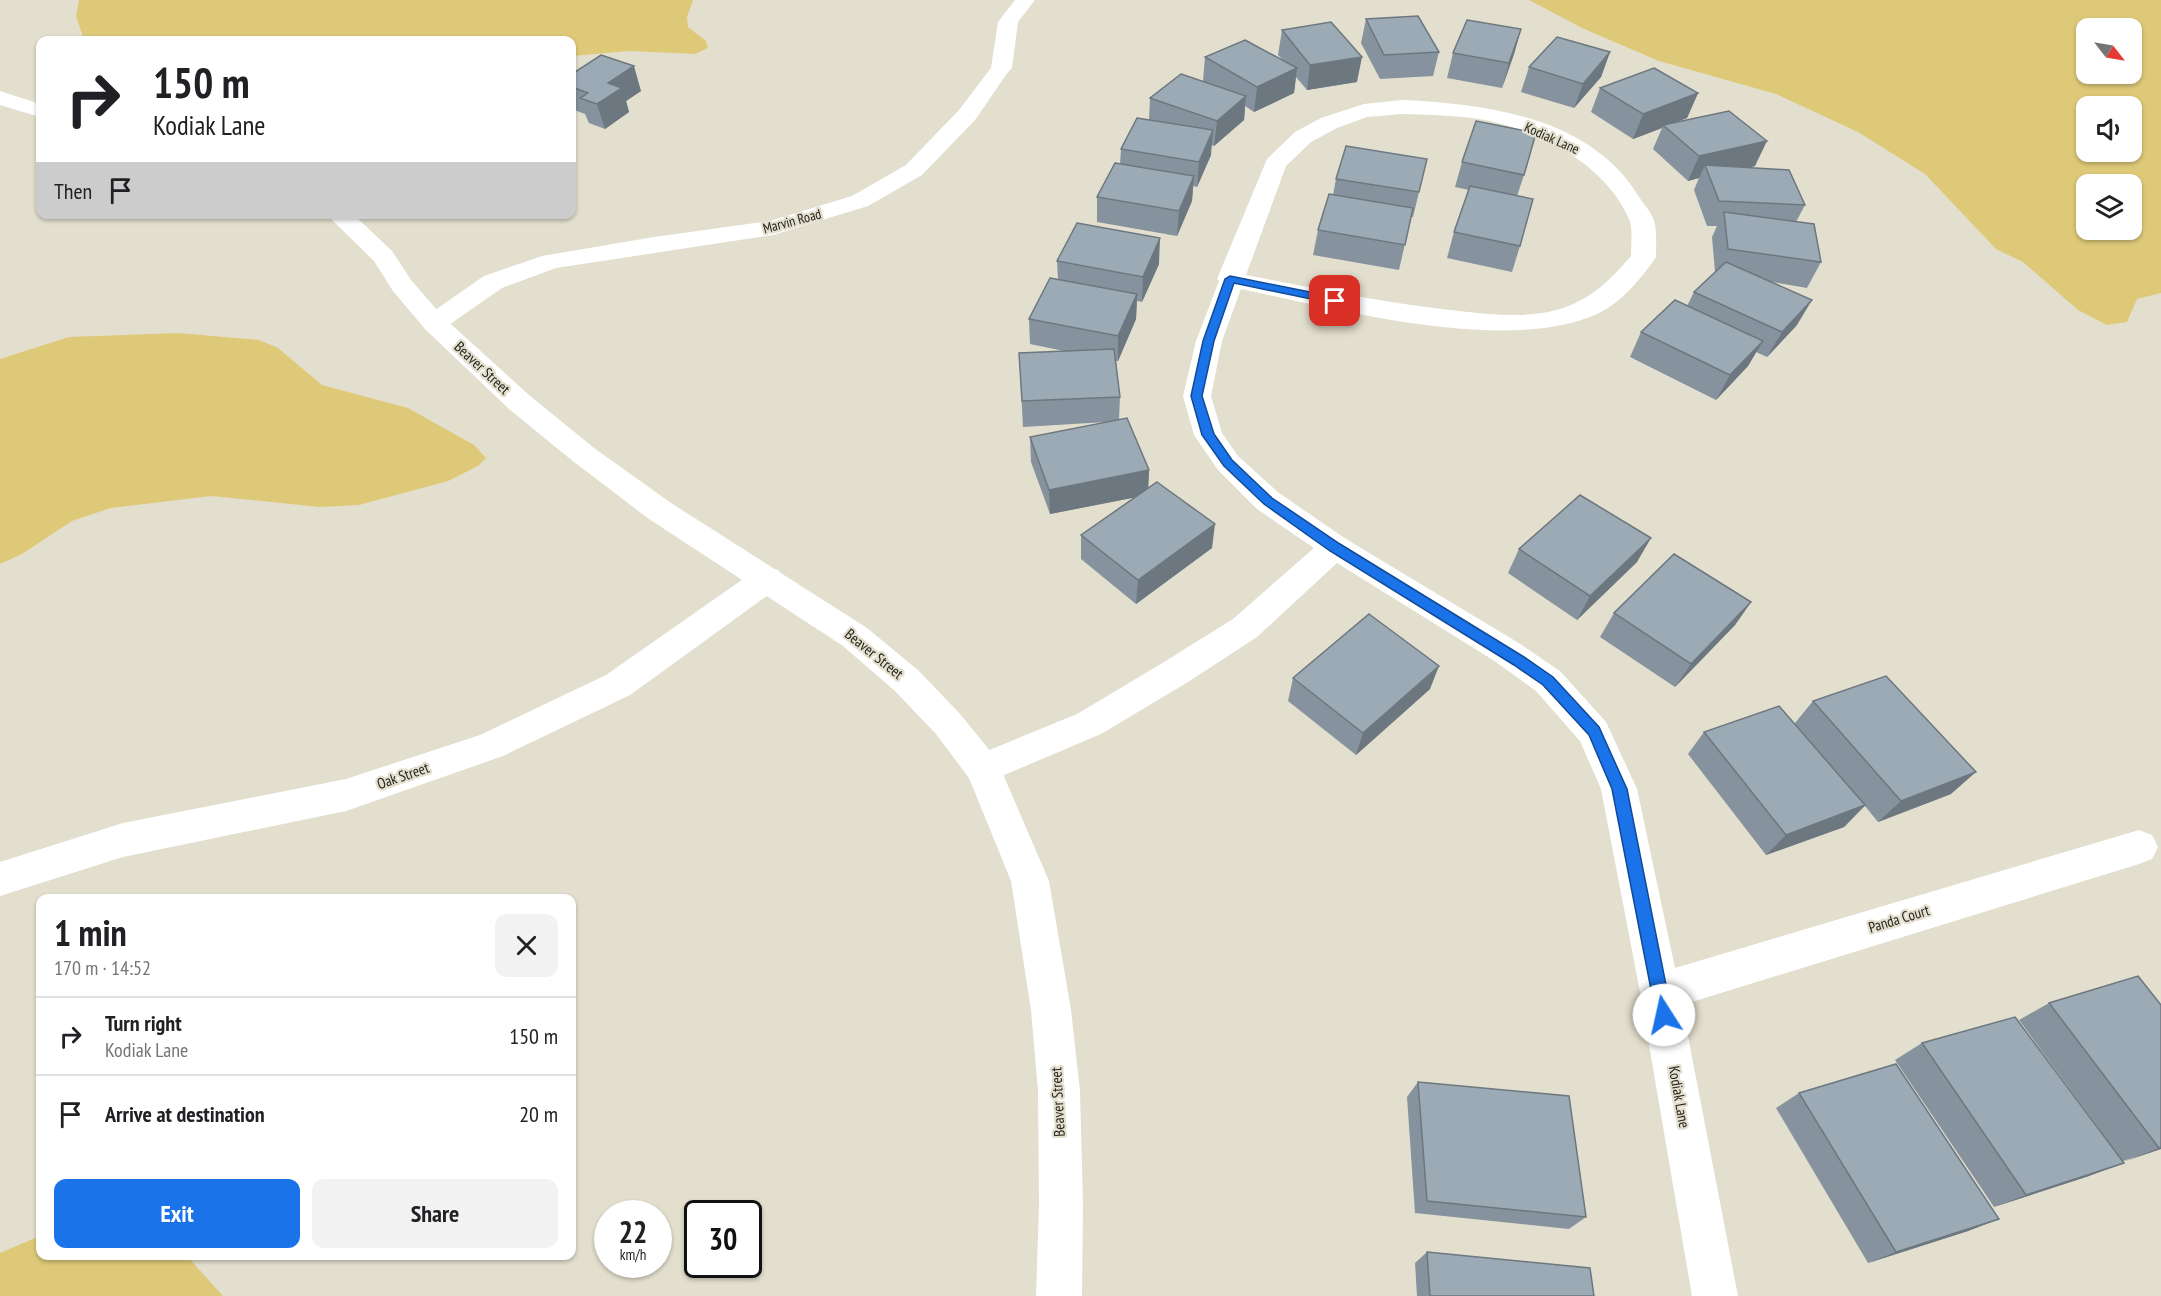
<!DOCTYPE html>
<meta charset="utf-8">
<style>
:root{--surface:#fff;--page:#f2f2f2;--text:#202124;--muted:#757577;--line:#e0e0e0;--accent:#1a73e8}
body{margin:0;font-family:"PT Sans Narrow",sans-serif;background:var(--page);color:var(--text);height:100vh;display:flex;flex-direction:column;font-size:22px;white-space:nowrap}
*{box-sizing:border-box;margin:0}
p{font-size:20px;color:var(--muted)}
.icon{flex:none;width:33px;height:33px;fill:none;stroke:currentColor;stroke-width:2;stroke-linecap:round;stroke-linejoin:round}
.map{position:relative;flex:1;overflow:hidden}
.panel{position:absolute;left:36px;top:894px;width:540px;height:366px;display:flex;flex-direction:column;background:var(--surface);border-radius:12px;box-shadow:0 2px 4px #0004}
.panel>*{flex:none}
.top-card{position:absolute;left:36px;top:36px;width:540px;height:183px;border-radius:12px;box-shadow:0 2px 4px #0004;background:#fff;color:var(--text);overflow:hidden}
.needle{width:39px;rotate:121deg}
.controls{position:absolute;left:2076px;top:18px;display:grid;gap:12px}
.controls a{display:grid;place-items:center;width:66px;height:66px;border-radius:12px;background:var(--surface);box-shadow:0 2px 4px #0004;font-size:30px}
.speed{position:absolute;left:594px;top:1200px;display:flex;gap:12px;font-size:30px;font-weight:700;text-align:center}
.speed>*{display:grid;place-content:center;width:78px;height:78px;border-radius:50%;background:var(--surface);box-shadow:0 2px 4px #0004;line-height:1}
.speed small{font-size:15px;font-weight:400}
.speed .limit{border:3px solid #111;border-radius:9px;background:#fff;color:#111}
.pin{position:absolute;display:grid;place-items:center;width:51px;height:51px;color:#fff;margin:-26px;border-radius:12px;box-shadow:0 3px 9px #0006}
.me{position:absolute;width:66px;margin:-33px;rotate:350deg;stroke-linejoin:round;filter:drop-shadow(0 0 4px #0008)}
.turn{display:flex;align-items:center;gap:21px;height:126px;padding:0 18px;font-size:27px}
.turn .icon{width:78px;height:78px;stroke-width:2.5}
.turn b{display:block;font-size:42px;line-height:51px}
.then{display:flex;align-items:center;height:57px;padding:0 18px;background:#0003;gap:12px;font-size:22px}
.round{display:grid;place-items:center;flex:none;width:63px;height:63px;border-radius:12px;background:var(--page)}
.overview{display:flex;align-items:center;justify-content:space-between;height:102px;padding:0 18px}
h1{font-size:36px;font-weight:600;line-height:45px}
.primary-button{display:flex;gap:12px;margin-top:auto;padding:12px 18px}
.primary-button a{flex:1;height:69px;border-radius:12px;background:var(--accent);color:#fff;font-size:24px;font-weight:600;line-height:69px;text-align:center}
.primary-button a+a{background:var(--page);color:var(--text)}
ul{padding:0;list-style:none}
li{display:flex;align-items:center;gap:18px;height:78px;padding:0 18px;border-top:2px solid var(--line)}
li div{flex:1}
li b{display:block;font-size:22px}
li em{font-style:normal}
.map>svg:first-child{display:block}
.green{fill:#dec978;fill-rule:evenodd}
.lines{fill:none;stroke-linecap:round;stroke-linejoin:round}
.street{fill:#fff;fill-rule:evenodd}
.secondary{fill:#fff;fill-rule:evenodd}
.wall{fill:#86929d}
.shaded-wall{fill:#6d777f}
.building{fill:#9caab6;stroke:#6d777f;stroke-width:1.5}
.route{fill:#1a73e8;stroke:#114b97;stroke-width:1.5}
.labels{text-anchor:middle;stroke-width:4.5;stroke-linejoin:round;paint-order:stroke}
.far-street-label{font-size:14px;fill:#26241e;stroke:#e3dfce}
.street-label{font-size:15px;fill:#26241e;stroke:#e3dfce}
</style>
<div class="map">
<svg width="2161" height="1296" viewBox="0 0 2161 1296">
<rect width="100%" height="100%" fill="#e3dfce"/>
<g class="green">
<path d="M79,0H693L687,17L688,27L706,41L708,48L695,54L629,51L572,56V40H93L83,37L76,16Z"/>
<path d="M1529,0H2161V293L2137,299L2127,322L2107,325L2078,310L2023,262L1996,249L1925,174L1858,132L1776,94L1659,61L1582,28ZM2086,28H2132V74H2086ZM2086,106H2132V152H2086ZM2086,184H2132V230H2086Z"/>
<path d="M178,333L259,340L278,348L322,385L408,408L474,445L486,458L478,466L448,481L359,505L320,507L211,496L111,508L72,521L22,554L0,564V359L69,337Z"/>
<path d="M40,1236V1256H187L223,1296H0V1253Z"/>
</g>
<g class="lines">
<g class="street">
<path d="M1015,0H1035L1018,22L1012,68L1008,72L975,120L922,175L868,206L773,235L556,268L502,288L443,329L434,331L425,329L421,323L425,317L484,276L542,256L654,237L770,221L852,196L906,165L959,110L991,68L998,22Z"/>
<path d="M1402,100C1487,104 1591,117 1639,197C1644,204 1651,212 1654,220C1657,231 1656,246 1656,257C1642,278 1621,303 1597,314C1506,355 1338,309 1241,289L1222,341L1211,396L1222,433L1238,456L1279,493L1346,539L1517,642L1560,671L1606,722L1637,789L1675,968L2139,830L2152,835L2158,847L2152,859L2139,864L1682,1005L1738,1296H1692L1640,992L1601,789L1580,741L1536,691L1493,660L1337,563L1257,637L1188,682L1101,734L983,784L970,780L965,769L970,758L1077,714L1164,662L1233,619L1314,548L1257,509L1218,470L1194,435L1183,396L1196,341L1219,281L1217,279L1267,159L1295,132L1321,118L1364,104ZM1402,114C1431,115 1461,115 1490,121C1544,133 1606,166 1629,219C1633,229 1631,245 1631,256C1612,278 1593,298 1563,308C1528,320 1486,314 1450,310C1381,302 1314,288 1246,275L1286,166L1311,142L1337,128L1367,117Z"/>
<path d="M767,567L778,570L783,579L778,588L630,695L503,756L346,811L123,857L0,896V862L123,823L346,779L480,735L606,675L756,570Z"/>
</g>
<g class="secondary">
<path d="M0,91L40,104V117L0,105Z"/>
<path d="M326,214H353L392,251L411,280L443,317L529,395L594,448L671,503L867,628L919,671L960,714L996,758L1049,881L1071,1010L1080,1091L1083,1205L1082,1296H1036L1039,1205L1038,1091L1031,1010L1011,881L969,778L936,734L895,691L843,646L649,519L574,462L509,409L425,329L393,291L374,261Z"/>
</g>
</g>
<g class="wall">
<path d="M1366,19L1439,52L1433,76L1380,79L1361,43Z"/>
<path d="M1521,29L1514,54L1502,88L1447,78L1453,53Z"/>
<path d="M1282,30L1357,82L1307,90L1296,77L1294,93L1254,112L1245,106L1244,120L1214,146L1211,145V155L1197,187L1193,186L1192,201L1177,236L1097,222V197L1120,164L1121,149L1149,120L1150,98L1203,81L1205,57L1283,60L1278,55Z"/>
<path d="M1610,52L1601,77L1574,108L1521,92L1529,67Z"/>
<path d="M572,74L641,91L626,101L629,112L605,129L589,123L585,114L572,109Z"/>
<path d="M1600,88L1698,93L1687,118L1676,122L1755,166L1749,168L1805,205L1796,222L1821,262L1807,288L1772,282L1797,325L1767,357L1756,352L1748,366L1716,400L1630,357L1641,332L1687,306L1694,292L1715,272L1712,237L1717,226H1707L1694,190L1699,178L1688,181L1653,149L1662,128L1633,139L1591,112Z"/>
<path d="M1427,159L1413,217H1411L1399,270L1313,255L1318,230L1333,195L1336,179Z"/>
<path d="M1462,162L1524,175L1517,196L1520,246L1512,272L1447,258L1454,232L1469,190L1455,187Z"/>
<path d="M1057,261L1159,264L1142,302L1137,301L1136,319L1118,361H1116L1120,397L1119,420L1149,470L1148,488L1212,548L1136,604L1081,559V535L1135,497L1050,514L1031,462L1030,437L1106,422L1023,427L1019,353L1064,351L1030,344L1029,319L1058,279Z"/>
<path d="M1519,549L1637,562L1577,620L1508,573Z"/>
<path d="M1751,602L1735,625L1675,687L1600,637L1614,613Z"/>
<path d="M1293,678L1430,689L1356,755L1288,701Z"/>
<path d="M1813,701L1951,794L1878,822L1865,806L1844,827L1766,855L1688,754L1704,732L1795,723Z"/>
<path d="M2049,1003L2161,1005V1149L2123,1161L2089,1176L1994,1207L1895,1060L1922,1043L2100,1130L2019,1020Z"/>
<path d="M1418,1082L1586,1217L1569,1229L1415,1213L1407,1097Z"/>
<path d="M1799,1093L1999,1219L1968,1231L1868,1263L1776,1108Z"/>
<path d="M1427,1252L1594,1296H1417L1415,1263Z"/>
</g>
<g class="shaded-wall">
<path d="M1521,29L1514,54L1502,88L1509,63Z"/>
<path d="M1610,52L1601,77L1574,108L1583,84Z"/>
<path d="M1362,57L1357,82L1307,90L1310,65Z"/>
<path d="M634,66L641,91L626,101L629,112L605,129L597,104L608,83Z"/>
<path d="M1297,68L1294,93L1254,112L1257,87Z"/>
<path d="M1698,93L1687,118L1665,126L1663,125L1662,128L1633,139L1643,114Z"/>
<path d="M1246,96L1244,120L1214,146L1217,121Z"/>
<path d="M1213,130L1211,155L1197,187L1199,162Z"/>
<path d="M1767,141L1755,166L1709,176L1705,165L1699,178L1688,181L1699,156Z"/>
<path d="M1194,176L1192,201L1177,236L1179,211Z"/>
<path d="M1160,238L1159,264L1142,302L1143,277Z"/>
<path d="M1137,294L1136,319L1118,361V336Z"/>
<path d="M1812,300L1797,325L1767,357L1782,332Z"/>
<path d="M1763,341L1748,366L1716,400L1730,375Z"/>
<path d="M1149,470L1148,495L1050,514L1049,490Z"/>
<path d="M1215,524L1212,548L1136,604L1138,580Z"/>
<path d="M1651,538L1637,562L1577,620L1590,596Z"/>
<path d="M1751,602L1735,625L1675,687L1691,664Z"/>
<path d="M1439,666L1430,689L1356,755L1363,733Z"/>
<path d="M1976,772L1951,794L1878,822L1901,801Z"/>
<path d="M1865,805L1844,827L1766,855L1786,835Z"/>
<path d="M2161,1147V1149L2123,1162L2159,1148Z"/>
<path d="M2124,1163L2089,1176L1994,1207L2026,1195Z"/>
<path d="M1999,1219L1968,1231L1868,1263L1896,1252Z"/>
</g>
<g class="building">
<path d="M1418,16L1439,52L1384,55L1366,19Z"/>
<path d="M1467,20L1521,29L1509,63L1453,53Z"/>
<path d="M1331,22L1362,57L1310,65L1282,30Z"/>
<path d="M1557,37L1610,52L1583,84L1529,67Z"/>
<path d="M1245,40L1297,68L1257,87L1205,57Z"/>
<path d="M601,55L634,66L608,83L622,88L597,104L580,98L588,93L572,87V74Z"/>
<path d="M1654,68L1698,93L1643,114L1600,88Z"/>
<path d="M1181,74L1246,96L1217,121L1150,98Z"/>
<path d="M1729,111L1767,141L1699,156L1663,125Z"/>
<path d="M1137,118L1213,130L1199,162L1121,149Z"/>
<path d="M1476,121L1536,133L1524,175L1462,162Z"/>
<path d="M1346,146L1427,159L1419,192L1336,179Z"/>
<path d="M1115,163L1194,176L1179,211L1097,197Z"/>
<path d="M1705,165L1789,170L1805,205L1719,201Z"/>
<path d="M1470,186L1533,199L1520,246L1454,232Z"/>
<path d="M1329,194L1413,208L1405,245L1318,230Z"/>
<path d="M1724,212L1814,224L1821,262L1728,249Z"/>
<path d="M1077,223L1160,238L1143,277L1057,261Z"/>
<path d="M1726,262L1812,300L1782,332L1694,292Z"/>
<path d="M1050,278L1137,294L1118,336L1029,319Z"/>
<path d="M1675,300L1763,341L1730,375L1641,332Z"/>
<path d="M1114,349L1120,397L1022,401L1019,353Z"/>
<path d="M1127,418L1149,470L1049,490L1030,437Z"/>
<path d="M1157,482L1215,524L1138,580L1081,535Z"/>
<path d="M1580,495L1651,538L1590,596L1519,549Z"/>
<path d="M1674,554L1751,602L1691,664L1614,613Z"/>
<path d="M1369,614L1439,666L1363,733L1293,678Z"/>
<path d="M1886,676L1976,772L1901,801L1813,701Z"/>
<path d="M1779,706L1865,805L1786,835L1704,732Z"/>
<path d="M2138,976L2161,1005V1147L2159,1148L2049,1003Z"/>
<path d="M2015,1017L2124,1163L2026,1195L1922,1043Z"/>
<path d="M1896,1064L1999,1219L1896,1252L1799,1093Z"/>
<path d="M1418,1082L1569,1096L1586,1217L1427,1201Z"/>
<path d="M1427,1252L1590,1268L1594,1296H1430Z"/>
</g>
<path class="route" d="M1230,276L1335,297L1340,301L1335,304L1234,283L1214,341L1202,396L1214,434L1232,460L1272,498L1340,544L1524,657L1553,677L1599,727L1627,789L1672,1015L1670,1021L1664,1023L1658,1021L1656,1015L1612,789L1589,735L1543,685L1514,665L1330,551L1264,504L1224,466L1202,435L1191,396L1203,341L1225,279Z"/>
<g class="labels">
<g class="far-street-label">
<text transform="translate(1552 138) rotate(24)" y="5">Kodiak Lane</text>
<text transform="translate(792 221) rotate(-15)" y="5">Marvin Road</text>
</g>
<g class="street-label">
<text transform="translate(482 368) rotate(43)" y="5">Beaver Street</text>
<text transform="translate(874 654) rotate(39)" y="5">Beaver Street</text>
<text transform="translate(403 776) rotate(-19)" y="5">Oak Street</text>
<text transform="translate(1899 919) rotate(-17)" y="5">Panda Court</text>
<text transform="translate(1679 1097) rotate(80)" y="5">Kodiak Lane</text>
<text transform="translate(1058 1102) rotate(-93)" y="5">Beaver Street</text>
</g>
</g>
</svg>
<div class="controls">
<a><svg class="needle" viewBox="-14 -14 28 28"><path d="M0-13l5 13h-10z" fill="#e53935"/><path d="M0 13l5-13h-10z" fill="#757577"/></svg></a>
<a><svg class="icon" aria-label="sound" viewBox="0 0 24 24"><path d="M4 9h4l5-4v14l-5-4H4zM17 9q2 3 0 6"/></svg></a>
<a><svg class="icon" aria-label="layers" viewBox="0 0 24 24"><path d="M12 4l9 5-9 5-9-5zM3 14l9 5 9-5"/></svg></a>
</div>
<div class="speed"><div>22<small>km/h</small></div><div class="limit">30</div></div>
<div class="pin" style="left:1335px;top:301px;background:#d93025"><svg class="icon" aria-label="arrive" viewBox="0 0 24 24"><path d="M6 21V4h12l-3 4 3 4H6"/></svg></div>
<svg class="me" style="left:1664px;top:1015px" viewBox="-20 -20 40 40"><circle r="19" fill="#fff"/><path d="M0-13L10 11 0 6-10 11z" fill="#1a73e8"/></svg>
<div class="top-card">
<div class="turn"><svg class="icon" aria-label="right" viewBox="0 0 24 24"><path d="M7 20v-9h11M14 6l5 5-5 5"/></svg><div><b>150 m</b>Kodiak Lane</div></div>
<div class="then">Then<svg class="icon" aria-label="arrive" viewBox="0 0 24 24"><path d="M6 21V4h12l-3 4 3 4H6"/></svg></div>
</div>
<section class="panel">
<div class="overview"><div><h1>1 min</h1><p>170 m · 14:52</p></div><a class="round"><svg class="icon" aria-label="close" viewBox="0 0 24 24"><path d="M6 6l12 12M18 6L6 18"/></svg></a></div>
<ul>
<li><svg class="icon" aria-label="right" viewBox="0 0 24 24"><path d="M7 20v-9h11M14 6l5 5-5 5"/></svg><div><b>Turn right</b><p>Kodiak Lane</p></div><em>150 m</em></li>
<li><svg class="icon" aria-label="arrive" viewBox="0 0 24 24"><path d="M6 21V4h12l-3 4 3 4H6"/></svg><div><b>Arrive at destination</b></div><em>20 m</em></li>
</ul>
<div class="primary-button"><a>Exit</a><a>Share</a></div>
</section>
</div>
